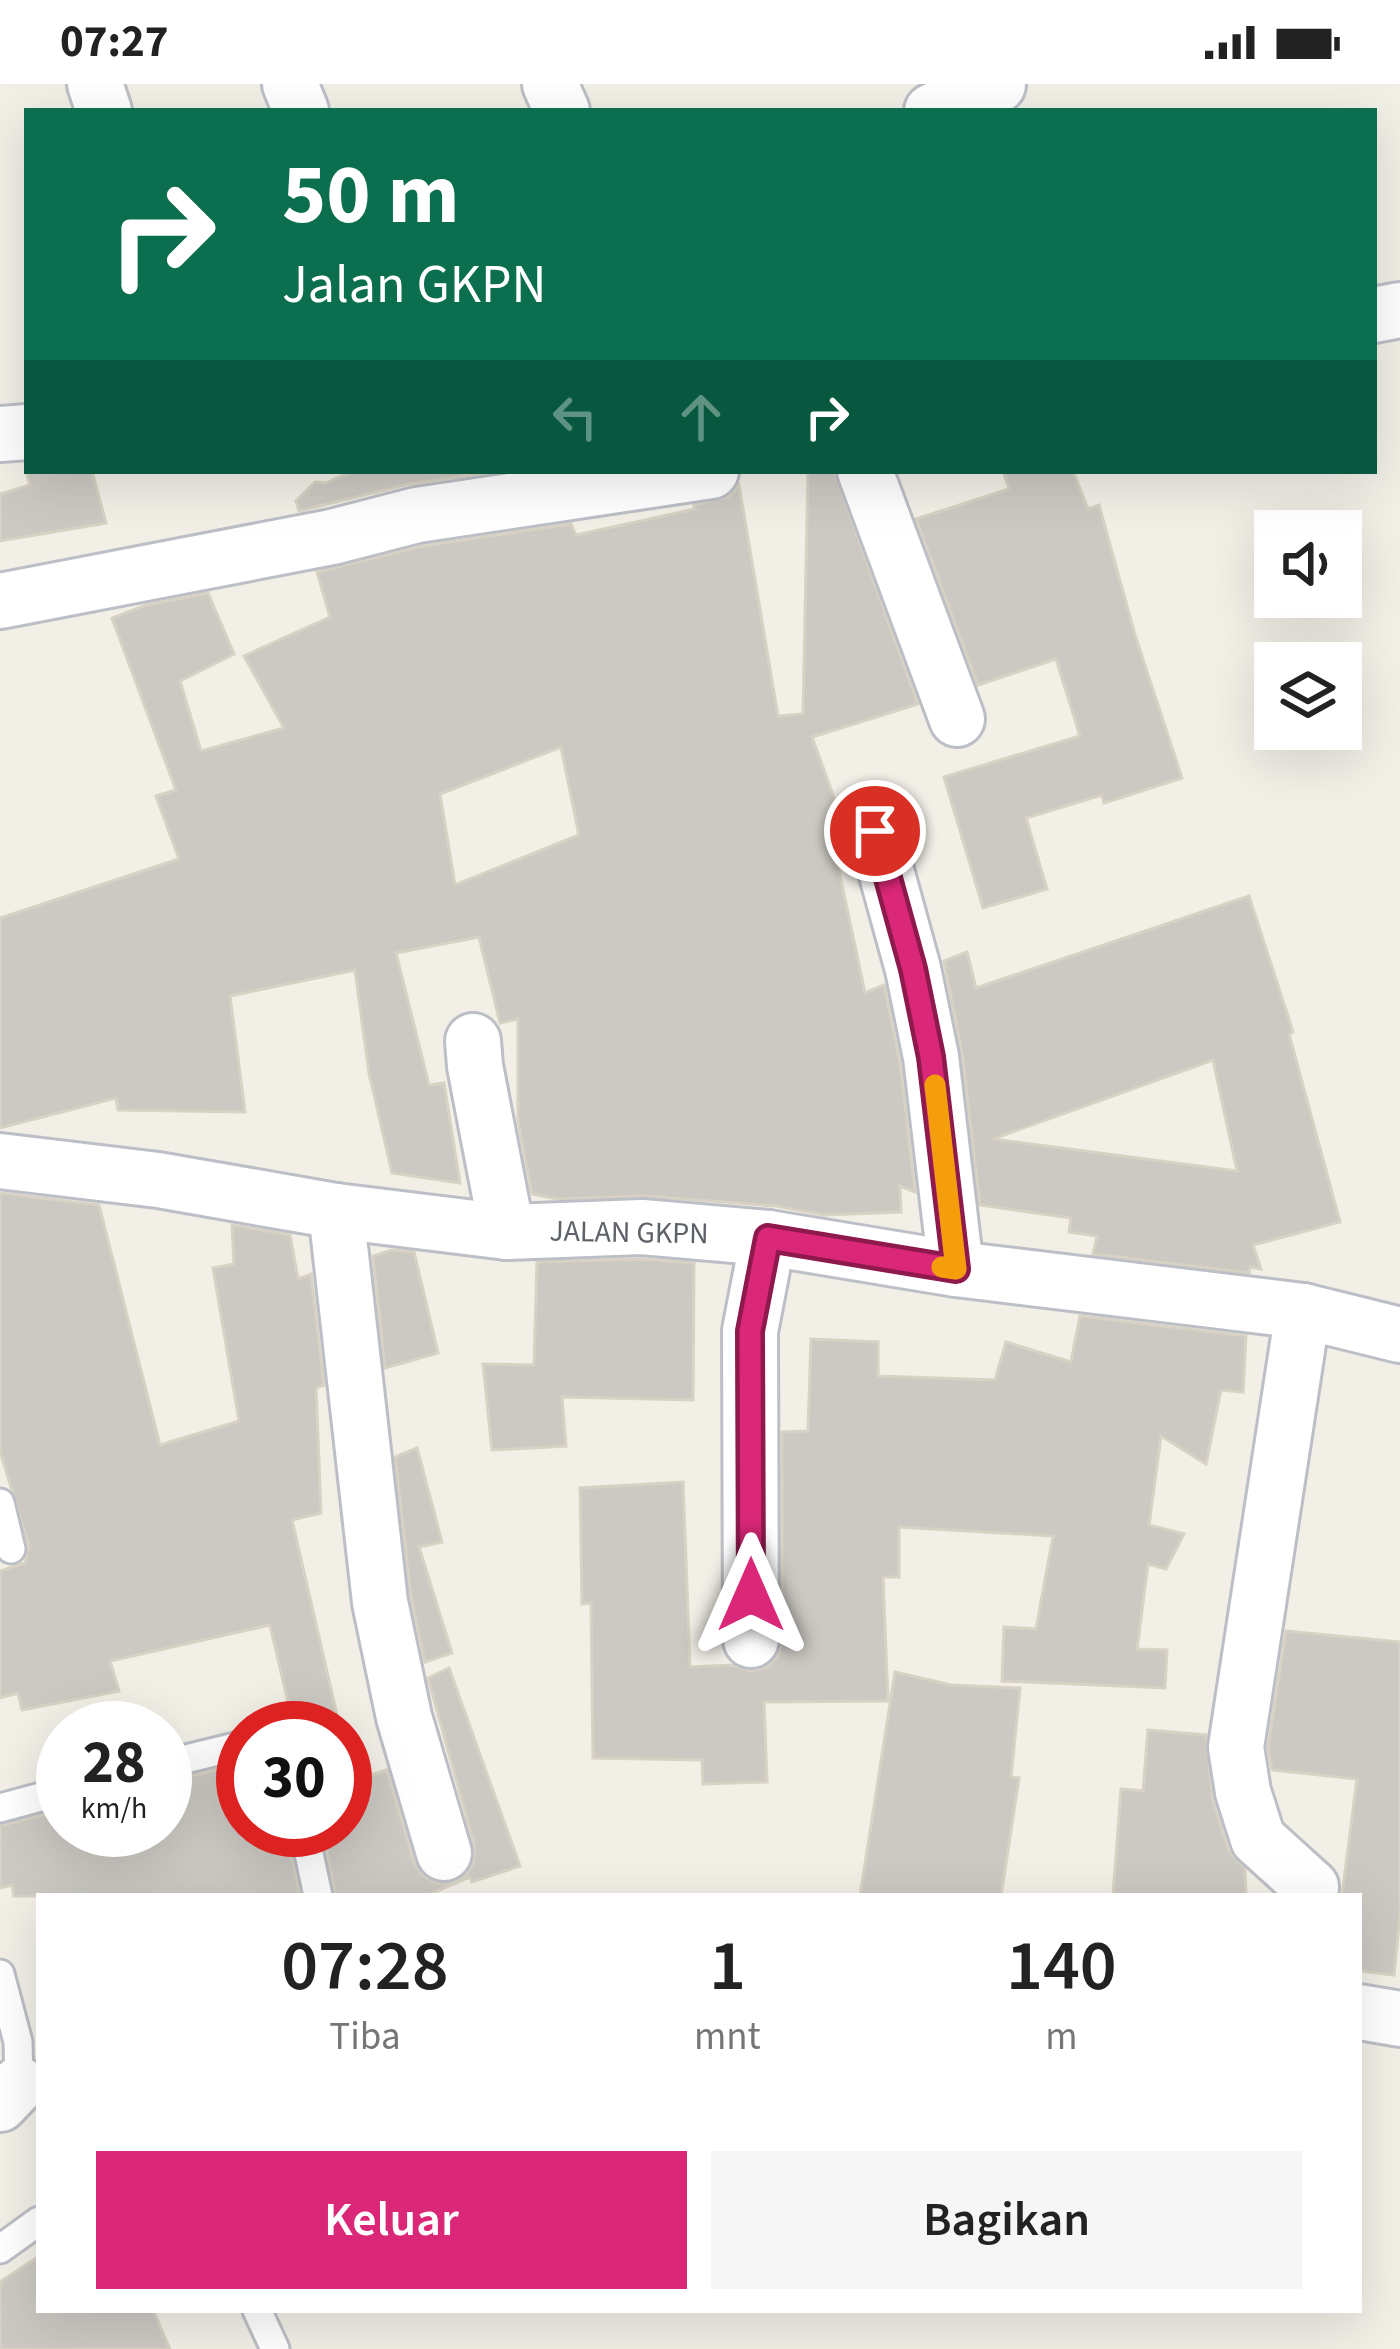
<!DOCTYPE html>
<html lang="id">
<style>
:root{--surface:#fff;--page:#f6f6f6;--text:#222;--muted:#767676;--accent:#db2777}
body{margin:0;font-family:"Source Sans 3",sans-serif;background:var(--page);color:var(--text);height:100vh;display:flex;flex-direction:column;font-size:45px;white-space:nowrap}
*{box-sizing:border-box;margin:0}
p{font-size:39px;color:var(--muted)}
.icon{flex:none;width:66px;height:66px;fill:none;stroke:currentColor;stroke-width:2;stroke-linecap:round;stroke-linejoin:round}
.map{position:relative;flex:1;overflow:hidden}
.side{position:absolute;left:36px;top:1809px;width:1326px;height:420px;display:flex;flex-direction:column;background:var(--surface);border-radius:0px;box-shadow:0 12px 48px #0002}
.side>*{flex:none}
.banner{position:absolute;left:24px;top:24px;width:1353px;height:366px;border-radius:0px;box-shadow:0 12px 48px #0002;background:#0b6e4f;color:#fff;overflow:hidden}
.controls{position:absolute;left:1254px;top:426px;display:grid;gap:24px}
.controls a{display:grid;place-items:center;width:108px;height:108px;border-radius:0px;background:var(--surface);box-shadow:0 12px 48px #0002;font-size:60px}
.speed{position:absolute;left:36px;top:1617px;display:flex;gap:24px;font-size:60px;font-weight:700;text-align:center}
.speed>*{display:grid;place-content:center;width:156px;height:156px;border-radius:50%;background:var(--surface);box-shadow:0 12px 48px #0002;line-height:1}
.speed small{font-size:30px;font-weight:400}
.speed .limit{border:18px solid #d22;background:#fff;color:#111}
.pin{position:absolute;display:grid;place-items:center;width:102px;height:102px;color:#fff;margin:-51px;border:6px solid #fff;border-radius:50%;box-shadow:0 3px 12px #0007}
.me{position:absolute;width:132px;margin:-66px;rotate:0deg;stroke-linejoin:round;filter:drop-shadow(0 0 9px #0008)}
.turn{display:flex;align-items:center;gap:42px;height:252px;padding:0 60px;font-size:54px}
.turn .icon{width:156px;height:156px;stroke-width:2.5}
.turn b{display:block;font-size:84px;line-height:102px}
.lanes{display:flex;align-items:center;height:114px;padding:0 60px;background:#0003;justify-content:center;gap:60px;direction:ltr}
.lanes .off{opacity:.35}
.eta{display:flex;justify-content:space-evenly;align-items:center;height:204px;text-align:center}
.eta b{font-size:72px;font-weight:600;line-height:84px}
.primary-button{display:flex;gap:24px;margin-top:auto;padding:24px 60px}
.primary-button a{flex:1;height:138px;border-radius:0px;background:var(--accent);color:#fff;font-size:48px;font-weight:600;line-height:138px;text-align:center}
.primary-button a+a{background:var(--page);color:var(--text)}
.status{display:flex;justify-content:space-between;align-items:center;height:84px;padding:0 60px;background:var(--surface);direction:ltr}
.status svg{height:33px;fill:currentColor}
.map>svg:first-child{display:block}
.building{fill:#ccc9c3;stroke:#d7d2c3;stroke-width:3;fill-rule:evenodd}
.lines{fill:none;stroke-linecap:round;stroke-linejoin:round}
.lane-casing{stroke:#bdbfc6;stroke-width:33}
.street-casing{stroke:#bdbfc6;stroke-width:60}
.lane{stroke:#fff;stroke-width:27}
.street{stroke:#fff;stroke-width:54}
.route-casing{stroke:#8e194d;stroke-width:30}
.route{stroke:#db2777;stroke-width:21}
.slow{stroke:#f59e0b;stroke-width:21}
.labels{text-anchor:middle;stroke-width:9;stroke-linejoin:round;paint-order:stroke}
.street-label{font-size:30px;fill:#5d6168;stroke:#fff}
</style>
<div class="status"><b>07:27</b><svg viewBox="0 0 49 12"><path d="M0 12V9h3v3zM5 12V6h3v6zM10 12V3h3v9zM15 12V0h3v12zM26 1h20v11H26zM47 4h2v5h-2z"/></svg></div>
<div class="map">
<svg width="1400" height="2265" viewBox="0 0 1400 2265">
<rect width="100%" height="100%" fill="#f1efe6"/>
<g class="building">
<path d="M26,387H92L106,439L0,457V410L30,401Z"/>
<path d="M354,387H498L409,400L299,427L296,417L315,398L326,399Z"/>
<path d="M808,387H834L918,620L812,653L844,741L831,749L865,909L884,901L900,978L915,1108L900,1102L901,1128L824,1131L776,1122L644,1112L557,1115L532,1110L518,1037V935L500,939L479,853L396,869L429,1001L444,999L460,1099L392,1089L369,989L355,886L230,912L245,1028L118,1026L116,1014L0,1044V834L179,775L156,712L176,706L112,534L146,521L208,509L234,570L180,597L201,667L284,644L244,572L330,533L317,488L423,462L571,440L576,451L695,425L694,421L730,412L739,401L778,632L803,630ZM561,663L579,751L455,801L440,710Z"/>
<path d="M1003,387H1073L1088,425L1099,421L1135,551L1182,694L1104,719L1102,711L1026,734L1047,805L983,824L944,693L1080,652L1056,575L978,601L916,435L1009,405Z"/>
<path d="M1249,812L1293,948L1289,950L1340,1138L1253,1161L1261,1185L1250,1183L1249,1189L1093,1170L1097,1152L1069,1148L1071,1134L980,1121L962,969L944,877L967,868L976,904ZM1213,976L1237,1087L993,1055Z"/>
<path d="M0,1109L99,1121L160,1361L239,1337L213,1184L234,1180L232,1141L290,1151L298,1195L311,1190L324,1301L316,1304L321,1429L292,1436L340,1644H294L270,1541L110,1577L119,1607L22,1626L18,1609L0,1614V1487L25,1479L29,1462L0,1367Z"/>
<path d="M392,1166L414,1168L438,1269L385,1284L373,1172Z"/>
<path d="M641,1175L694,1179L693,1316L562,1313L566,1362L492,1366L483,1280L534,1281L537,1178Z"/>
<path d="M1080,1232L1246,1252L1243,1308L1221,1306L1206,1380L1161,1352L1149,1441L1184,1450L1166,1485L1148,1480L1137,1565L1167,1566L1165,1604L1002,1597L1004,1543L1036,1545L1053,1452L899,1443V1493H883L888,1617L764,1618L767,1698L703,1700L702,1676L593,1674L591,1519L582,1520L580,1404L683,1398L690,1583L733,1581L750,1587L766,1584L778,1573L782,1556V1348L808,1347L811,1255L878,1258V1292L995,1296L1006,1258L1071,1278Z"/>
<path d="M417,1364L442,1458L419,1463L452,1569L425,1578L411,1513L395,1373Z"/>
<path d="M1286,1547L1400,1558V1829L1394,1891L1359,1887V1812H1342L1357,1695L1272,1686L1268,1663Z"/>
<path d="M449,1584L520,1782L472,1798L470,1793L425,1812H336L322,1746H345V1699L387,1686L414,1778L422,1791L435,1799H452L466,1791L474,1778V1760L428,1594Z"/>
<path d="M895,1588L951,1601L1020,1604L1011,1693L1019,1694L1001,1812H860Z"/>
<path d="M1148,1646L1206,1651L1213,1717L1228,1765L1245,1785L1246,1812H1113L1121,1705L1143,1707Z"/>
<path d="M243,1680V1746H286L300,1812H14L12,1801L0,1804V1742L63,1726V1746H165V1698Z"/>
<path d="M39,2172V2226H153L170,2265H0V2198Z"/>
</g>
<g class="lines">
<defs>
<g id="lane">
<path d="M0,1419L11,1465"/>
<path d="M165,1680L243,1661"/>
<path d="M0,1724L63,1707"/>
<path d="M304,1746L318,1812"/>
<path d="M0,1890L18,1958L19,2000L29,1998"/>
<path d="M0,2165L39,2137"/>
<path d="M257,2226L275,2265"/>
</g>
<g id="street">
<path d="M95,0L104,27"/>
<path d="M290,0L301,27"/>
<path d="M550,0L562,27"/>
<path d="M932,27L998,1"/>
<path d="M1374,231L1400,226"/>
<path d="M0,350L27,348"/>
<path d="M865,387L957,635"/>
<path d="M0,517L332,453L417,431L711,387"/>
<path d="M875,747L913,885L931,973L956,1185"/>
<path d="M473,957L475,982L507,1148"/>
<path d="M0,1077L158,1096L336,1127L507,1148L642,1143L768,1154L956,1185L1303,1227L1400,1251"/>
<path d="M336,1127L380,1518L404,1633L444,1769"/>
<path d="M1303,1227L1236,1663L1243,1708L1258,1755L1311,1803L1310,1812"/>
<path d="M751,1556L750,1247L768,1154"/>
<path d="M1359,1928L1400,1935"/>
<path d="M0,2020L19,2000"/>
</g>
</defs>
<use href="#lane" class="lane-casing"/>
<use href="#street" class="street-casing"/>
<use href="#lane" class="lane"/>
<use href="#street" class="street"/>
</g>
<g class="lines">
<defs>
<path id="route" d="M751,1511L750,1247L768,1154L956,1185L931,973L913,885L875,747"/>
</defs>
<use href="#route" class="route-casing"/>
<use href="#route" class="route"/>
<path class="slow" d="M935,1001L956,1185L942,1183"/>
</g>
<g class="labels">
<g class="street-label">
<text transform="translate(629 1148) rotate(1)" y="10">JALAN GKPN</text>
</g>
</g>
</svg>
<div class="controls">
<a><svg class="icon" aria-label="sound" viewBox="0 0 24 24"><path d="M4 9h4l5-4v14l-5-4H4zM17 9q2 3 0 6"/></svg></a>
<a><svg class="icon" aria-label="layers" viewBox="0 0 24 24"><path d="M12 4l9 5-9 5-9-5zM3 14l9 5 9-5"/></svg></a>
</div>
<div class="speed"><div>28<small>km/h</small></div><div class="limit">30</div></div>
<div class="pin" style="left:875px;top:747px;background:#d93025"><svg class="icon" aria-label="arrive" viewBox="0 0 24 24"><path d="M6 21V4h12l-3 4 3 4H6"/></svg></div>
<svg class="me" style="left:751px;top:1511px" viewBox="-20 -20 40 40"><path d="M0-17L14 15 0 8-14 15z" fill="#db2777" stroke="#fff" stroke-width="4"/></svg>
<div class="banner">
<div class="turn"><svg class="icon" aria-label="right" viewBox="0 0 24 24"><path d="M7 20v-9h11M14 6l5 5-5 5"/></svg><div><b>50 m</b>Jalan GKPN</div></div>
<div class="lanes"><svg class="icon off" aria-label="left" viewBox="0 0 24 24"><path d="M17 20v-9H6M10 6l-5 5 5 5"/></svg><svg class="icon off" aria-label="ahead" viewBox="0 0 24 24"><path d="M12 20V5M6 11l6-6 6 6"/></svg><svg class="icon" aria-label="right" viewBox="0 0 24 24"><path d="M7 20v-9h11M14 6l5 5-5 5"/></svg></div>
</div>
<section class="side">
<div class="eta">
<div><b>07:28</b><p>Tiba</p></div>
<div><b>1</b><p>mnt</p></div>
<div><b>140</b><p>m</p></div>
</div>
<div class="primary-button"><a>Keluar</a><a>Bagikan</a></div>
</section>
</div>
